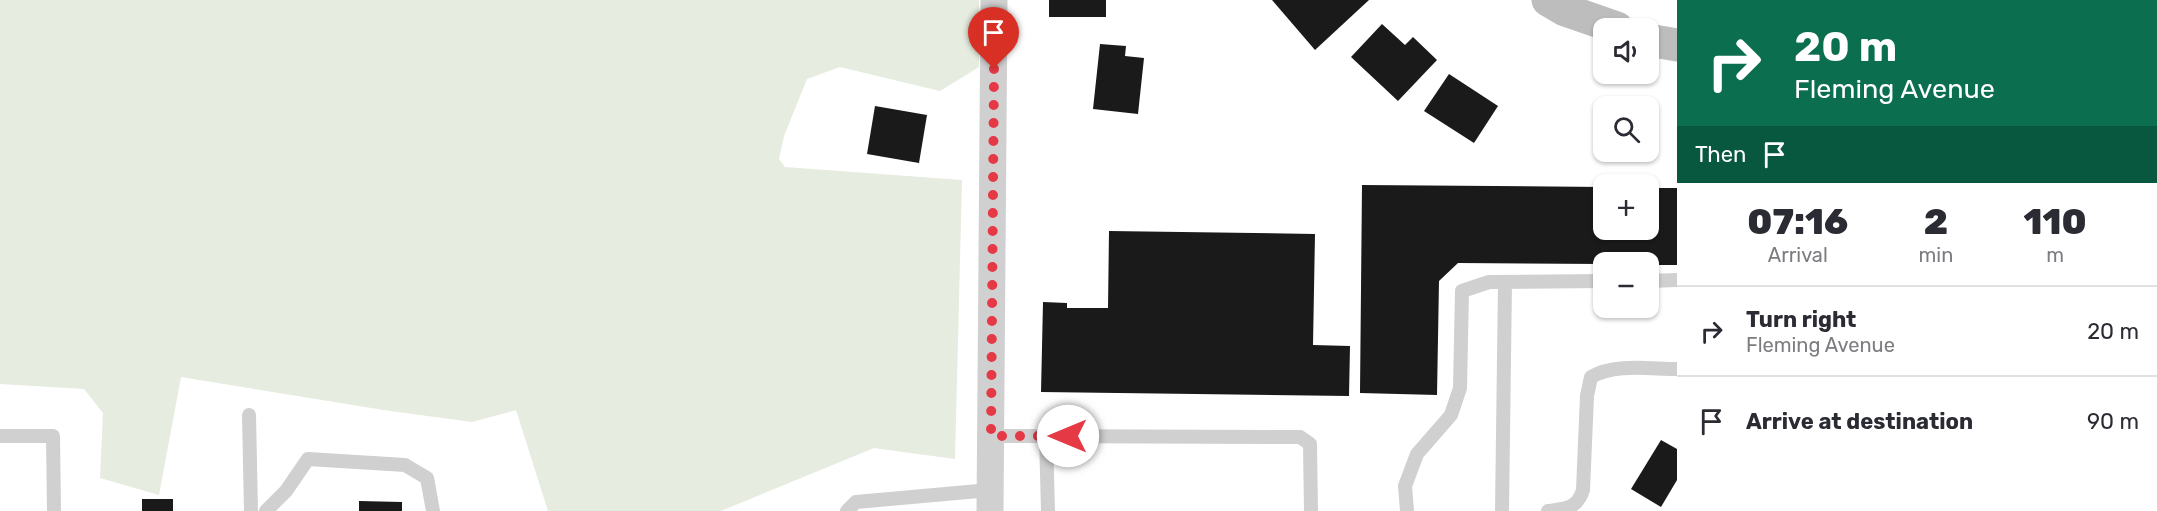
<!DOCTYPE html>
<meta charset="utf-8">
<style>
:root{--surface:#fff;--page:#f7f7f7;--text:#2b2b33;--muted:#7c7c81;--line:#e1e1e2}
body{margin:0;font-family:Rubik,sans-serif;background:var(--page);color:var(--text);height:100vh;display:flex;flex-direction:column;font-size:22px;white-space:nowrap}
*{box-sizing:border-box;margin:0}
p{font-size:20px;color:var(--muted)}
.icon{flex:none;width:33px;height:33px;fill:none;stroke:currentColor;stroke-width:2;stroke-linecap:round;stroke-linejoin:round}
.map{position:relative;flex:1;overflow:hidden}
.details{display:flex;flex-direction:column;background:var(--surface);width:480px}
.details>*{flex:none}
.hud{background:#0b6e4f;color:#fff;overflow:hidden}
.fabs{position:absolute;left:1593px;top:18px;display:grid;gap:12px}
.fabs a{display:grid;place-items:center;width:66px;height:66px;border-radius:12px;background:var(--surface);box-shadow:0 2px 4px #0004;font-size:30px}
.pin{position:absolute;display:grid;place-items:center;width:51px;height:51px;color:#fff;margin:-62px -26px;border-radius:50% 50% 50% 0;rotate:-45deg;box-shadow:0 0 6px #0007}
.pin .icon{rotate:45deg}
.me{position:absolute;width:66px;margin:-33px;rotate:270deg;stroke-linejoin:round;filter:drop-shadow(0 0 4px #0008)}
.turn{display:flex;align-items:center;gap:21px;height:126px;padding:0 18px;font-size:27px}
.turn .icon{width:78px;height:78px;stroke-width:2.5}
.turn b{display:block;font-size:42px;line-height:51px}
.then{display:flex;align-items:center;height:57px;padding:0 18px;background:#0003;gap:12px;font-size:22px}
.eta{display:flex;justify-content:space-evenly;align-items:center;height:102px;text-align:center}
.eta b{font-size:36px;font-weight:800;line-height:42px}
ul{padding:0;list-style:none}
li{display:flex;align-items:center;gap:18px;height:90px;padding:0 18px;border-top:2px solid var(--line)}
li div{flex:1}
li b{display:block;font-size:22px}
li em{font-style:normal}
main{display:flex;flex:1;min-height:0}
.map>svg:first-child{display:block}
.green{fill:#e6ecdf}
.building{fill:#1a1a1a}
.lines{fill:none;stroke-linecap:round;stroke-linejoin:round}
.lane{stroke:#d0d0d0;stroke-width:14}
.street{stroke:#d0d0d0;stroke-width:27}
.secondary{stroke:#bdbdbd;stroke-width:33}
.route{stroke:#e63946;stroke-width:10;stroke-dasharray:0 18}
</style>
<main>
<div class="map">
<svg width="1677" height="511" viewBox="0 0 1677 511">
<rect width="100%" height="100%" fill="#fff"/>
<path class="green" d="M0,0H979V67L940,91L840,67L807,79L784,136L779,159L785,167L962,180L955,459L874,448L721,511H548L516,410L472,422L390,411L181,377L159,495L100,478L103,413L84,389L0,384Z"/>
<g class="building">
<rect x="1049" y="0" width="57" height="17"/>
<path d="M1272,0H1369L1315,50Z"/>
<path d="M1382,24L1405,45L1413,37L1437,60L1398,101L1351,57Z"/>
<path d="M1100,44L1126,46L1125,56L1144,58L1138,114L1093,109Z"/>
<path d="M1449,74L1498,106L1474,143L1424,111Z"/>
<path d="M875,106L927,115L919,163L867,154Z"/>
<path d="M1362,185L1604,187V230H1648V188H1677V265H1648V262H1604V264L1458,263L1439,281L1437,395L1360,393Z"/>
<path d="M1109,231L1315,234L1313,345L1350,346L1349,396L1041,392L1043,302L1067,303V308H1108Z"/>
<path d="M1661,440L1677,449V480L1661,507L1631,489Z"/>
<rect x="142" y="499" width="31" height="12"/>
<path d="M359,501L402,502V511H359Z"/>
</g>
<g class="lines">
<g class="lane">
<path d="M1648,281L1677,280"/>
<path d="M249,415L251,511"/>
<path d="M0,436H53L54,511"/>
<path d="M991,436L1300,437L1310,444L1311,511"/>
<path d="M1046,436L1048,511"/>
<path d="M266,511L286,491L308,459L405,465L427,478L433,511"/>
<path d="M847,511L856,502L990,490"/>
<path d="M1407,511L1405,486L1417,454L1451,415L1460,388L1462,291L1489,282L1604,281"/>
<path d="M1502,511L1505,282"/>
<path d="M1548,511C1565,509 1577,509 1583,490L1587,396L1591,377C1615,363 1650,369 1677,369"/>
</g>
<path class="street" d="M990,511L994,0"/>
<g class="secondary">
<path d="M1548,0L1565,10L1617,28"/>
<path d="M1648,40L1677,45"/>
</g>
</g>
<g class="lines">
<path class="route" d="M994,69L991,436H1068"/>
</g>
</svg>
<div class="fabs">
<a><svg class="icon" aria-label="sound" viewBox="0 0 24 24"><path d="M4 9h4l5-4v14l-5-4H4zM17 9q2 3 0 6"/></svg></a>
<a><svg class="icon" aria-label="search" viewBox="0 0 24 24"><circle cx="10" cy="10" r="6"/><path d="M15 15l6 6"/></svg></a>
<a>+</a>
<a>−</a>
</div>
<div class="pin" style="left:994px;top:69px;background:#d93025"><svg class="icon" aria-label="arrive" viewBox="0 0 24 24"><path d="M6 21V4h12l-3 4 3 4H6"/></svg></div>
<svg class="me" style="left:1068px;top:436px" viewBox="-20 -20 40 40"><circle r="19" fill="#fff"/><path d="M0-13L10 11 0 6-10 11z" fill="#e63946"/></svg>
</div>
<section class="details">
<div class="hud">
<div class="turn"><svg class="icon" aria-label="right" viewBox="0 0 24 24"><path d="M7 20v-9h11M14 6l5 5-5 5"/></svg><div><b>20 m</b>Fleming Avenue</div></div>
<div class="then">Then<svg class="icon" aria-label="arrive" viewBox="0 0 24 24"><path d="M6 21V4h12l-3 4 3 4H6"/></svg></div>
</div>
<div class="eta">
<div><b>07:16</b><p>Arrival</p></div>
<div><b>2</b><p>min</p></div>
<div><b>110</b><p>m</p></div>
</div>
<ul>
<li><svg class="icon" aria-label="right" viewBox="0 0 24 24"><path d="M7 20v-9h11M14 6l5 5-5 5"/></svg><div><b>Turn right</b><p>Fleming Avenue</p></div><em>20 m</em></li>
<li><svg class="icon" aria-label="arrive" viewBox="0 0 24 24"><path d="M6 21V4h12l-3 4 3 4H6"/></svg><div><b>Arrive at destination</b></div><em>90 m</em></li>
</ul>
</section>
</main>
